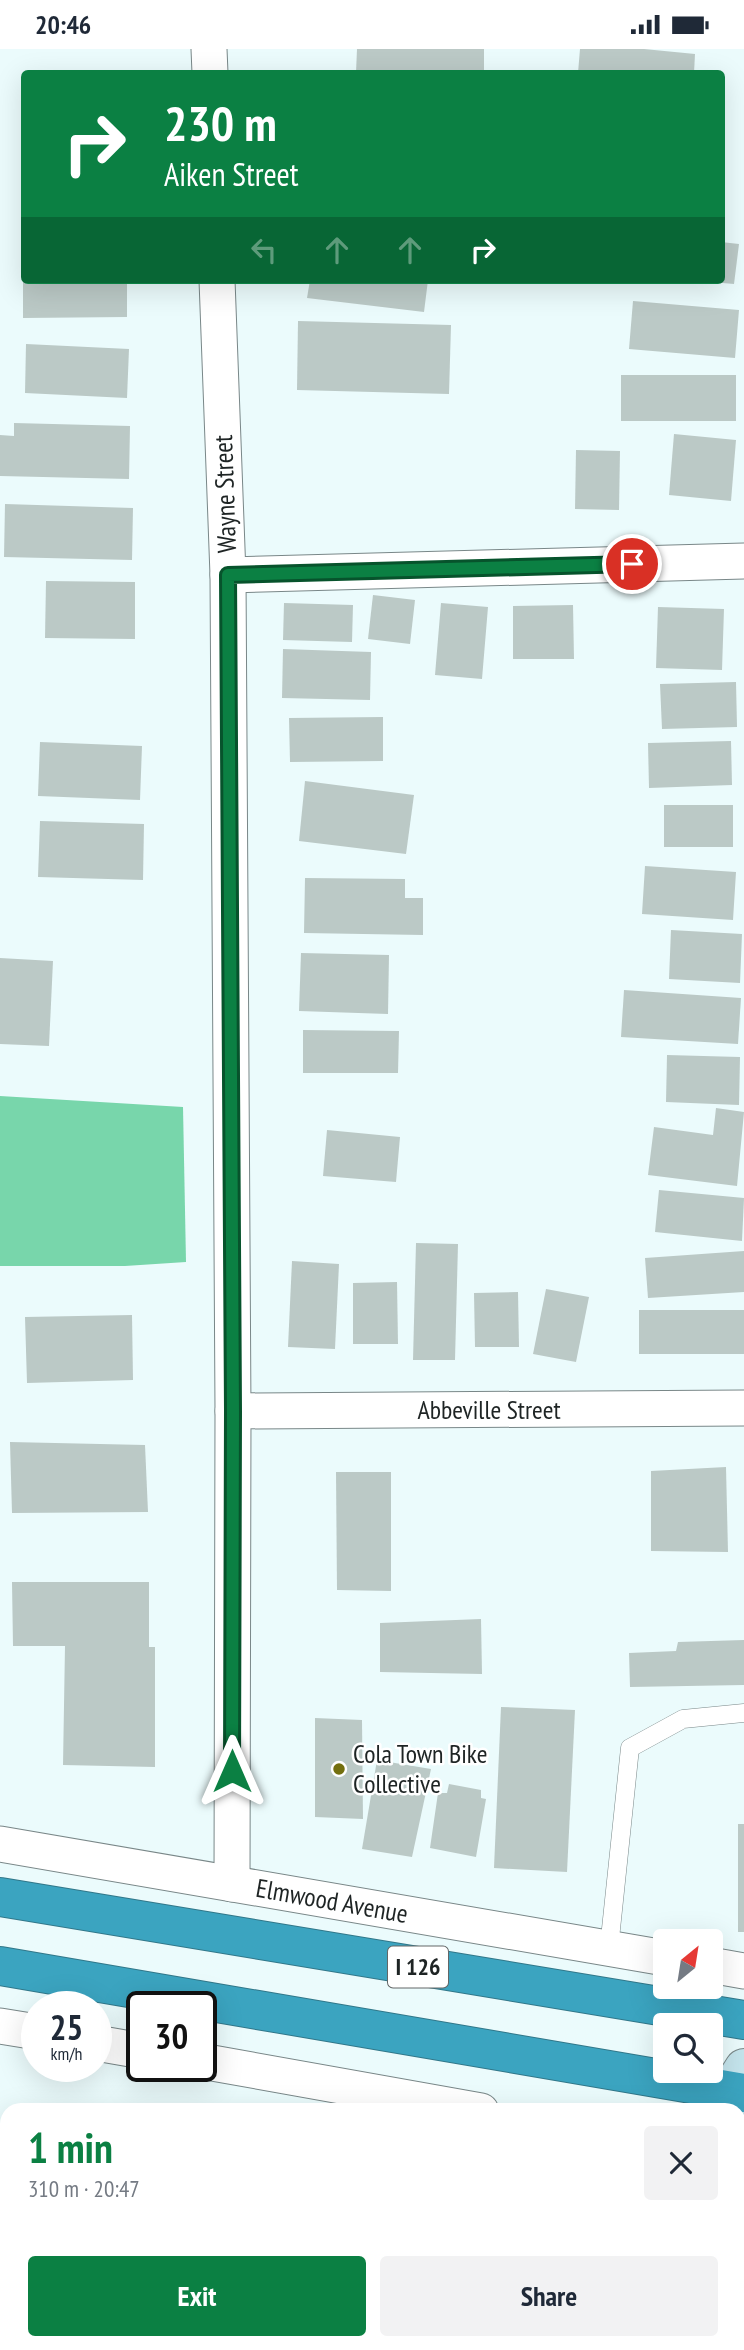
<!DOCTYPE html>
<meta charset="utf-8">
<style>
:root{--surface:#fff;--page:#f2f2f3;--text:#1f2937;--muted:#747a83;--accent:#0b8043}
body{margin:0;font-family:"PT Sans Narrow",sans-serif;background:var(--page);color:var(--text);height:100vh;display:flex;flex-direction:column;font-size:26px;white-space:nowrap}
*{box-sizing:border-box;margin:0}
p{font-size:23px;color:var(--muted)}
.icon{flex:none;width:38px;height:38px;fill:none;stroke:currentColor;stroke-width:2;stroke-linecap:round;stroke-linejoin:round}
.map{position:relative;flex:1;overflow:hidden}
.panel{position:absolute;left:0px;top:2054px;width:746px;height:247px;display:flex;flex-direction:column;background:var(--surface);border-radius:21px 21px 0 0;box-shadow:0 7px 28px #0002}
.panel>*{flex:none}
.hud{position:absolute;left:21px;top:21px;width:704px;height:214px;border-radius:7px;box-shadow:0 7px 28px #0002;background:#0b8043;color:#fff;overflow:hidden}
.needle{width:46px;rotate:30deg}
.tools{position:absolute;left:653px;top:1880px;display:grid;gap:14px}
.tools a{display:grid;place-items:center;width:70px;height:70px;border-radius:7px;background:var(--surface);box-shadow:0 7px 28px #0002;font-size:35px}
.speed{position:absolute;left:21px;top:1942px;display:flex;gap:14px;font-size:35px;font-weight:700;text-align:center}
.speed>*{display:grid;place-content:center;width:91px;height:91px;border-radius:50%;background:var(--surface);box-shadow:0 7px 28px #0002;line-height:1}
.speed small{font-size:18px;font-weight:400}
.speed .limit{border:4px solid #111;border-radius:10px;background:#fff;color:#111}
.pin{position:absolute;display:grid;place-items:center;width:60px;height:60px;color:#fff;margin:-30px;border:4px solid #fff;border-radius:50%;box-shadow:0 2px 7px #0007}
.me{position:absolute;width:77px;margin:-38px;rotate:0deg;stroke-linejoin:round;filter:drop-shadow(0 0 5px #0008)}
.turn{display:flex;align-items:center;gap:24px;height:147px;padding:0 28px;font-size:32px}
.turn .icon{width:91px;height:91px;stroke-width:2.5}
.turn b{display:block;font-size:49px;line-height:60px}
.lanes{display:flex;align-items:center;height:66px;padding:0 28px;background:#0003;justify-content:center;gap:35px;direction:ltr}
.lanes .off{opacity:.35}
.round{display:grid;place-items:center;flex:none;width:74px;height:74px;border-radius:7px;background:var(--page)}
.headline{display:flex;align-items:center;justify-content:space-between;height:119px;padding:0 28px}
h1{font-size:42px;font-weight:800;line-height:52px;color:var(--accent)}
.action{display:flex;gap:14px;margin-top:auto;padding:14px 28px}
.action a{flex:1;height:80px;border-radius:7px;background:var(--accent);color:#fff;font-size:28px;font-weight:800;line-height:80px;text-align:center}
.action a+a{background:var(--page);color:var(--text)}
.status{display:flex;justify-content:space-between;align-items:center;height:49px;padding:0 35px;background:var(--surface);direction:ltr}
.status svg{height:19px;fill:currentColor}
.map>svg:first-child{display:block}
.forest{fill:#78d6ab}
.building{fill:#bbc9c6}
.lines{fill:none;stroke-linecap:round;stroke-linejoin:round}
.lane-casing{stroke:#798788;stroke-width:19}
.street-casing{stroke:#798788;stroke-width:37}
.secondary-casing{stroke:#798788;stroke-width:40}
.highway-casing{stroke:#317789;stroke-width:40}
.lane{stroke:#fff;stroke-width:18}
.street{stroke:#fff;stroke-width:35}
.secondary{stroke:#c4e4ec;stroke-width:38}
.highway{stroke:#3ba4c0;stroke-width:38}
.route-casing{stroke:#07532c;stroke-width:18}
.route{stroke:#0b8043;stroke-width:12}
.poi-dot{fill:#736f0f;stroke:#fff;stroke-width:2.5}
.labels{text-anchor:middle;stroke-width:5;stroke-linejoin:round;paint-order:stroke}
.shield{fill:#fff;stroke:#626666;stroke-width:2}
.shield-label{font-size:24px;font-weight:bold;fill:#1e2424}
.street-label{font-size:26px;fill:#1e2424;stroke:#fff}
.poi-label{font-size:26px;fill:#1e2424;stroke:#fff;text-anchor:start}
</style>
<div class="status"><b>20:46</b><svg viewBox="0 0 49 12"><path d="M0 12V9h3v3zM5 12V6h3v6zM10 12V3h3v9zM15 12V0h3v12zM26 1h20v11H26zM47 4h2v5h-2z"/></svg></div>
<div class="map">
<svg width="744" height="2301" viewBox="0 0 744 2301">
<rect width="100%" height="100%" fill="#ebfbfc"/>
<path class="forest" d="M0,1047L183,1058L186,1213L125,1217H0Z"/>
<g class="building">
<path d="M357,0H484V24H356Z"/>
<path d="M580,0H644L695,5L694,24H578Z"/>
<path d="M721,193L739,195L734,235L711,233L721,231Z"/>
<path d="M43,231H127V268L23,269V233H43Z"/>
<path d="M310,231H428L424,263L307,249Z"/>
<path d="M633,252L739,261L735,309L629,300Z"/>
<path d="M298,272L451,276L449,345L297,341Z"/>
<path d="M26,295L129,300L127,349L25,344Z"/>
<rect x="621" y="326" width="115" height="46"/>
<path d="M14,374L130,377L129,430L0,427V386L14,387Z"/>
<path d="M674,385L736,391L731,452L669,446Z"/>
<path d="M576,401L620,402L619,461L575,460Z"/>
<path d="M5,455L133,459L132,511L4,508Z"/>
<path d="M46,532L135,533V590L45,589Z"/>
<path d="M373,546L415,551L410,595L368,590Z"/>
<path d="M284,554L353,556L352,593L283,591Z"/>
<path d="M441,554L488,558L482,630L435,626Z"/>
<path d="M573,556L574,610H513V557Z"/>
<path d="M658,558L724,560L722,621L656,619Z"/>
<path d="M283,600L371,603L370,651L282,649Z"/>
<path d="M736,633L737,678L662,680L660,635Z"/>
<path d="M383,668V712L290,713L289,669Z"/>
<path d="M731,692L732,736L649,739L648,694Z"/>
<path d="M40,693L142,697L140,751L38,747Z"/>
<path d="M305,732L414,746L406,805L299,792Z"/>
<rect x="664" y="756" width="69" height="42"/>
<path d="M40,772L144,775L143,831L38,828Z"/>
<path d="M645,817L736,823L733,871L642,865Z"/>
<path d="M305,829L405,830V849H423V886L304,884Z"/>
<path d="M671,881L742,885L740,934L669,930Z"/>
<path d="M301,904L389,906L388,965L299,962Z"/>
<path d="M0,909L53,912L49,997L0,995Z"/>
<path d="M624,941L741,949L738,995L621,988Z"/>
<path d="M303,981L399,982L398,1024H303Z"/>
<path d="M667,1006L740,1008L739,1056L666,1053Z"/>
<path d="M716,1059L744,1063L737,1137L648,1126L654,1078L713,1086Z"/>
<path d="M327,1081L400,1088L396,1133L323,1127Z"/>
<path d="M659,1141L744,1149L742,1192L655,1183Z"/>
<path d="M416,1194L458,1195L455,1311H413Z"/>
<path d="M744,1202V1243L648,1249L645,1209Z"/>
<path d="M292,1212L339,1215L335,1300L288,1298Z"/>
<path d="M397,1233L398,1295H353V1234Z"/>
<path d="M546,1240L589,1248L576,1313L533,1305Z"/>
<path d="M518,1243L519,1298H475L474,1244Z"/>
<rect x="639" y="1261" width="105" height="44"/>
<path d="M132,1266L133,1331L27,1334L25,1268Z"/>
<path d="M10,1393L145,1396L148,1463L12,1464Z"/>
<path d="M726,1418L728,1503L651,1502V1422Z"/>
<path d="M336,1423H391V1542L337,1541Z"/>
<path d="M12,1533H149V1598H155V1718L63,1716L65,1597H13Z"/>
<path d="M481,1570L482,1625L380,1623V1574Z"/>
<path d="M744,1591V1636L630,1638L629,1604L676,1602L678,1593Z"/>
<path d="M501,1658L575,1661L567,1823L494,1819Z"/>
<path d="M315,1669L362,1671L363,1770L315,1768Z"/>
<path d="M377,1711L431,1720L412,1808L362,1800Z"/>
<path d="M449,1735L481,1741V1749L486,1750L476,1808L430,1799L438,1744H447Z"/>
<rect x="738" y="1775" width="6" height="108"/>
<path d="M410,2294H568L567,2301H397L405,2295Z"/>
</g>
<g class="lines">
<defs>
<path id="lane" d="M609,1899L630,1699L683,1670L744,1664"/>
<g id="street">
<path d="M209,0L210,24"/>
<path d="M217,231L228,526L233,1362L232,1835"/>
<path d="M228,526L744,512"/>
<path d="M233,1362L744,1359"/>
<path d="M0,1795L665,1909"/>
<path d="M710,1916L744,1922"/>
<path d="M0,1977L37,1983"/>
<path d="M96,1994L142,2002"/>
<path d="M201,2012L481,2062"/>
</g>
<g id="secondary">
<path d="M726,2062L730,2041L744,2019"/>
<path d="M684,2301L685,2294"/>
</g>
<g id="highway">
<path d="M0,1848L744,1971"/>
<path d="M0,1917L744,2044"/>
</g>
</defs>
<use href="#lane" class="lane-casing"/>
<use href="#street" class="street-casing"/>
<use href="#secondary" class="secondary-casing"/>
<use href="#highway" class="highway-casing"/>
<use href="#lane" class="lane"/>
<use href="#street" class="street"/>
<use href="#secondary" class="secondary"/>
<use href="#highway" class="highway"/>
</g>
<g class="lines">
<defs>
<path id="route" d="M232,1722L233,1362L228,526L632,515"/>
</defs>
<use href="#route" class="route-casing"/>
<use href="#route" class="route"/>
</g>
<circle class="poi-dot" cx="339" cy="1720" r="7"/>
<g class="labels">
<rect class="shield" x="388" y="1897.5" width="60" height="41" rx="5"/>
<g class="shield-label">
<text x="418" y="1926">I 126</text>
</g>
<g class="street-label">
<text transform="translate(225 445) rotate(-92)" y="9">Wayne Street</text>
<text x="489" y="1370">Abbeville Street</text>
<text transform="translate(332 1852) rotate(10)" y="9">Elmwood Avenue</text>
</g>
<g class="poi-label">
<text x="353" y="1714">Cola Town Bike<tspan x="353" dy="30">Collective</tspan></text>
</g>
</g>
</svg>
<div class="tools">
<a><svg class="needle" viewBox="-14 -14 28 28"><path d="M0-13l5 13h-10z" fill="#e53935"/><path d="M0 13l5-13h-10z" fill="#747a83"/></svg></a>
<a><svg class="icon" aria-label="search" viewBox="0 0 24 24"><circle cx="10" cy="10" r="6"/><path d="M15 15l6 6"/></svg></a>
</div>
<div class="speed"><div>25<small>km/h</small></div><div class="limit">30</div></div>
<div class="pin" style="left:632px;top:515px;background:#d93025"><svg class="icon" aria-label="arrive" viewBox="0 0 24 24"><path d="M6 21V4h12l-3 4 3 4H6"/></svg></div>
<svg class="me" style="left:232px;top:1722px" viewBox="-20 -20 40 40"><path d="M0-17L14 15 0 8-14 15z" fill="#0b8043" stroke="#fff" stroke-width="4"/></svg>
<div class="hud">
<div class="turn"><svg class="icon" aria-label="right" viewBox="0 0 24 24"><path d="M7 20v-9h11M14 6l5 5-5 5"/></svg><div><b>230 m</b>Aiken Street</div></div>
<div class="lanes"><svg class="icon off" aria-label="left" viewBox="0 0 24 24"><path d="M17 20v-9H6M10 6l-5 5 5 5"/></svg><svg class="icon off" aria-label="ahead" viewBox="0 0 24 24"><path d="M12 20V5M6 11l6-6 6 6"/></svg><svg class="icon off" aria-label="ahead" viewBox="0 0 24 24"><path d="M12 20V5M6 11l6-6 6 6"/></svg><svg class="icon" aria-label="right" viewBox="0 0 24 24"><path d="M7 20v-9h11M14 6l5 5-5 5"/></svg></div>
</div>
<section class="panel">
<div class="headline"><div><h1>1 min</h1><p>310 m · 20:47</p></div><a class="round"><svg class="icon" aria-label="close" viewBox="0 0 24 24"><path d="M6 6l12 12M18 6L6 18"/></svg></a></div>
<div class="action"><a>Exit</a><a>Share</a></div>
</section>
</div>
